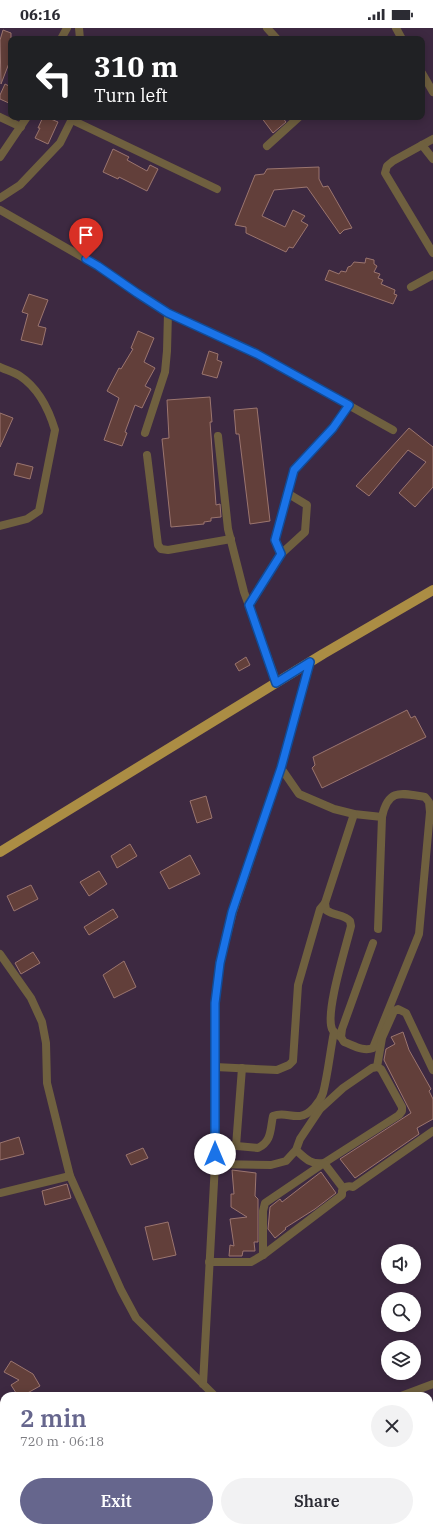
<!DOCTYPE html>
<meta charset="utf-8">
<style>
:root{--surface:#fff;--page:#f2f2f3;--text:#2b2b33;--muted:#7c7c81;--accent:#66668d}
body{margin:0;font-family:"IBM Plex Serif",serif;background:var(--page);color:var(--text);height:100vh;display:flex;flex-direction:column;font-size:15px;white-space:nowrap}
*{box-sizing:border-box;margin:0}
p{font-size:13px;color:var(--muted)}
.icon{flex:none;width:22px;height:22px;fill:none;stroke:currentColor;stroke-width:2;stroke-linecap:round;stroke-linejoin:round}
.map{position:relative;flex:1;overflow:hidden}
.details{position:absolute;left:0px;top:1364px;width:433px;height:140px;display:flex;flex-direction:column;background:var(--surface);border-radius:12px 12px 0 0;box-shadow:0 2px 10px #0003}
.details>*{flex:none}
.guide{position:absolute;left:8px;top:8px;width:417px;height:84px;border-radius:8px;box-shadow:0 2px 10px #0003;background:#202124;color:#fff;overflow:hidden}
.controls{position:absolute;left:381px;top:1216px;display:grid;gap:8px}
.controls a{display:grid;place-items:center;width:40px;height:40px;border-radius:50%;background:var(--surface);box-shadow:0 2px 10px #0003;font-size:20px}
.pin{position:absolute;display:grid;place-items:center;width:34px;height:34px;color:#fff;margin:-41px -17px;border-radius:50% 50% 50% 0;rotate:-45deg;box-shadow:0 0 4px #0007}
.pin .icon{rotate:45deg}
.me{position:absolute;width:44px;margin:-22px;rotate:0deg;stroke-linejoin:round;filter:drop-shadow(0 0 3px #0008)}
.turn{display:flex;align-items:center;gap:14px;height:84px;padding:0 20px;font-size:18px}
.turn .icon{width:52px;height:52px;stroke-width:2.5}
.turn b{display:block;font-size:28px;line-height:34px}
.round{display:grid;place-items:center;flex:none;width:42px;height:42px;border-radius:21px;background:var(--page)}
.headline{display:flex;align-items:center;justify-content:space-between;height:68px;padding:0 20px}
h1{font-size:24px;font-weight:600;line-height:30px;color:var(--accent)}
.primary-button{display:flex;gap:8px;margin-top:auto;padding:8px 20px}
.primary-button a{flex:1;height:46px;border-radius:24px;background:var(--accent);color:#fff;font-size:16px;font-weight:600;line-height:46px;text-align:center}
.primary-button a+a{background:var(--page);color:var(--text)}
.status{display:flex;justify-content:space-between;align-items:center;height:28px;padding:0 20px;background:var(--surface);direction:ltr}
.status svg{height:11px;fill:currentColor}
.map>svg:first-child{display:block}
.building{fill:#623f3a;stroke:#9b756f}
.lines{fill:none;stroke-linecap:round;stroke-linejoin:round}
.street{stroke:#6f603f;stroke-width:8}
.primary{stroke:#ab8d44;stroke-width:10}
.route-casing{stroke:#114b97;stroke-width:10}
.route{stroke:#1a73e8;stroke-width:7}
</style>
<div class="status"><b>06:16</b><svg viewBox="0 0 49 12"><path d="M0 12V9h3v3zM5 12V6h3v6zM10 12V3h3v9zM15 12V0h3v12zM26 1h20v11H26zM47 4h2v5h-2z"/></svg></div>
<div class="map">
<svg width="433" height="1504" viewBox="0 0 433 1504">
<rect width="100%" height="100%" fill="#3d2941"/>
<g class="building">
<path d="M3,2L11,5V30L1,56L0,12Z"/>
<path d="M5,56L11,59V76L0,71V67Z"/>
<path d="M43,89H46L58,94L48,116L35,110L40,100H38Z"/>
<path d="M261,89H282L286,94L273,105Z"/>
<path d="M113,121L129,129L127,132L147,143L150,137L158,141L147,163L119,149L118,151L103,144Z"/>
<path d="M319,139V151L323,159L328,158L352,200L344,202L340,206L307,159L274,162L262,188L285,199L293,182L305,188L301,193L308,197L293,220L289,219L286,224L246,205V199L235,197L255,147L264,146L267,141Z"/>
<path d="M366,230L374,232V236L377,238L374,244L380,246L378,250L383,252L381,256L395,262L394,266L397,267L393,276L325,252L329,242L339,246L341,243L346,244L348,239L351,238L354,234L365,235Z"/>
<path d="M29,266L48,272L38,298L46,300L42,317L21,312L28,286L22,284Z"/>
<path d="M138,303L154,310L144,334L155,340L145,358L151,361L142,380L135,377L125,404L127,405L122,418L104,412L119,370L107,363L119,340L121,341L133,321L131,320Z"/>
<path d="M209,323L218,326L217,332L222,334L217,350L202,346Z"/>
<path d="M210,369L212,394H210L216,477L220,476L221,489L211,490V493L204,494V496L171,499L162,411L169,410L167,372Z"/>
<path d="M257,380L270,493L250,496L239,406H236L234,382Z"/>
<path d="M0,385L13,390L0,419Z"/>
<path d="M409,400L433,419V459L415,479L399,465L426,434L408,422L369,468L356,458Z"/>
<path d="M17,435L33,439L30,451L14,447Z"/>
<path d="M246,629L250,637L239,643L235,636Z"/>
<path d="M407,682L411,690L415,688L426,709L322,760L312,740L315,737L313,729Z"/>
<path d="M206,768L212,790L197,795L190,773Z"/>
<path d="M130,816L137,828L117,840L111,828Z"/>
<path d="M190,827L200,846L169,861L160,844Z"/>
<path d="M99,843L107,856L89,868L80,854Z"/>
<path d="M31,857L38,871L14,883L7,868Z"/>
<path d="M113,881L118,889L89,907L84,899Z"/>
<path d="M33,924L40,935L21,946L15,935Z"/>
<path d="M124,933L136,959L114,970L103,947Z"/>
<path d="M403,1004L409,1022L431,1061L429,1063L433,1071V1091L417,1100L419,1106L355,1150L340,1131L411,1085L384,1032L386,1021L395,1016L391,1009Z"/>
<path d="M19,1109L24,1126L0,1132V1115Z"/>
<path d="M143,1120L148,1130L131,1137L126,1127Z"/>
<path d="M232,1142L256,1145L255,1168L258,1171V1214H254L255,1223H243L242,1228H229L230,1217L234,1218L230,1191L247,1189L231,1179V1166H234Z"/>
<path d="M321,1144L336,1165L315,1181L285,1200L286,1201L275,1210L268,1201L270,1179L280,1171L282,1174Z"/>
<path d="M67,1156L71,1170L45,1177L42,1163Z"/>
<path d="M168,1194L176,1227L153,1232L145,1199Z"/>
<path d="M11,1333L33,1346L40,1358L22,1368H18L11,1357L19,1352L4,1344Z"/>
</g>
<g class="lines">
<g class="street">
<path d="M79,0L80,11"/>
<path d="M267,0L277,11"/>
<path d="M396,0L402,11"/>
<path d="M61,11L67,0"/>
<path d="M422,45L433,64"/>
<path d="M0,89L21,99"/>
<path d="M72,92L217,161"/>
<path d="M433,111L393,133L387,138L385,145L433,225"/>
<path d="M422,117L433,131"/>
<path d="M267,118L299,89"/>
<path d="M0,129L27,89"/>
<path d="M0,170L20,157L60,115L73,89"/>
<path d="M0,182L98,238L137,265L168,285L257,326L393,402"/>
<path d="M411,259L433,247"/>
<path d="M0,339C6,342 14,344 20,348C38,360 49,382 55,402L39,483L27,491L0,498"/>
<path d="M145,405L165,344L167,323L168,285"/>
<path d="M218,408L228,501L244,564L277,655"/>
<path d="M147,427L158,517L161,521L168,522L231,511"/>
<path d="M281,526L275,512L294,442L333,400L349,377"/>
<path d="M249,577L281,526L305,504L307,477L287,465"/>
<path d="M281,740L299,766L334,781L354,786L382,789C388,760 401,765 425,769L429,774L430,784L419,906L373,1020C363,1024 353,1017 344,1014L341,1009L342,1001L373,915"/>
<path d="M378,901L382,789"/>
<path d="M0,926L31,970L42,994L46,1015L47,1055L70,1148L121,1262L136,1290L215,1368"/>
<path d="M341,1009C338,1007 334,1005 332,1001C325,984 346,919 351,898L350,893C344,886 334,888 326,882L325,875L354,786"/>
<path d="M215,1039L277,1042L289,1037L293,1033L298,957L320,881L325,875"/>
<path d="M377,1039L382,1010L394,983L398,981L406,985L433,1042"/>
<path d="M215,1116L258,1120C272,1113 270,1102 273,1088C283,1084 290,1089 300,1088C310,1087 320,1074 323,1065C328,1046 330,1024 334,1004"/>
<path d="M236,1118L242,1040"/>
<path d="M215,1136L271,1137L286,1133L296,1122L300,1111L320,1081L343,1060L372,1040L377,1039L381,1041L402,1079V1083L399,1087L324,1135C311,1137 306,1131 296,1122"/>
<path d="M0,1165L70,1148"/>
<path d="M263,1227V1183L265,1175L324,1135L343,1160"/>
<path d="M209,1234H251L263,1227L342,1167V1163C344,1159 348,1157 353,1159L433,1103"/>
<path d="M203,1356L215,1136V975L220,935L233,884L281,740L310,634"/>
<path d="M401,1368L433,1356"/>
<path d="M0,1378L4,1379"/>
<path d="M0,1453L4,1457"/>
<path d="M48,1500L52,1504"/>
<path d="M328,1500L331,1504"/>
<path d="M113,1504L119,1500"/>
</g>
<path class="primary" d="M0,824L323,626L433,562"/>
</g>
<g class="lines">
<defs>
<path id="route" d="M86,231L98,238L137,265L168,285L257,326L349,377L333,400L294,442L275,512L281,526L249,577L276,655L310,634L281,740L232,884L220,935L215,975V1126"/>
</defs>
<use href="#route" class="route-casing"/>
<use href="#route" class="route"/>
</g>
</svg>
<div class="controls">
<a><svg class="icon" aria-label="sound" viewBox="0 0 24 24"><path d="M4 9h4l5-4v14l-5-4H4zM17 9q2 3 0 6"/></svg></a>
<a><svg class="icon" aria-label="search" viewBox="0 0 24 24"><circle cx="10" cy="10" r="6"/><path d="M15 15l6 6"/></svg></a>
<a><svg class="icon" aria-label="layers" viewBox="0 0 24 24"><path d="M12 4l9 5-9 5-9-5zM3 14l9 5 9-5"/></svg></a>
</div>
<div class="pin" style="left:86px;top:231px;background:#d93025"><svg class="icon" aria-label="arrive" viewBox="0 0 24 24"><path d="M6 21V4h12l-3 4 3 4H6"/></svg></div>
<svg class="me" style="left:215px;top:1126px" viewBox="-20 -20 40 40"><circle r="19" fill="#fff"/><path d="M0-13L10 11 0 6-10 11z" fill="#1a73e8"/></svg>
<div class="guide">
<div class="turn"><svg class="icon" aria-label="left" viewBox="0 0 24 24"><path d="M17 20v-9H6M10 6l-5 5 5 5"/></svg><div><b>310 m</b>Turn left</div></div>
</div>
<section class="details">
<div class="headline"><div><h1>2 min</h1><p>720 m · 06:18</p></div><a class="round"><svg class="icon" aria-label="close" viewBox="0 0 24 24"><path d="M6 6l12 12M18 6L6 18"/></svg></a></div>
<div class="primary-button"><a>Exit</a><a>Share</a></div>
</section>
</div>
